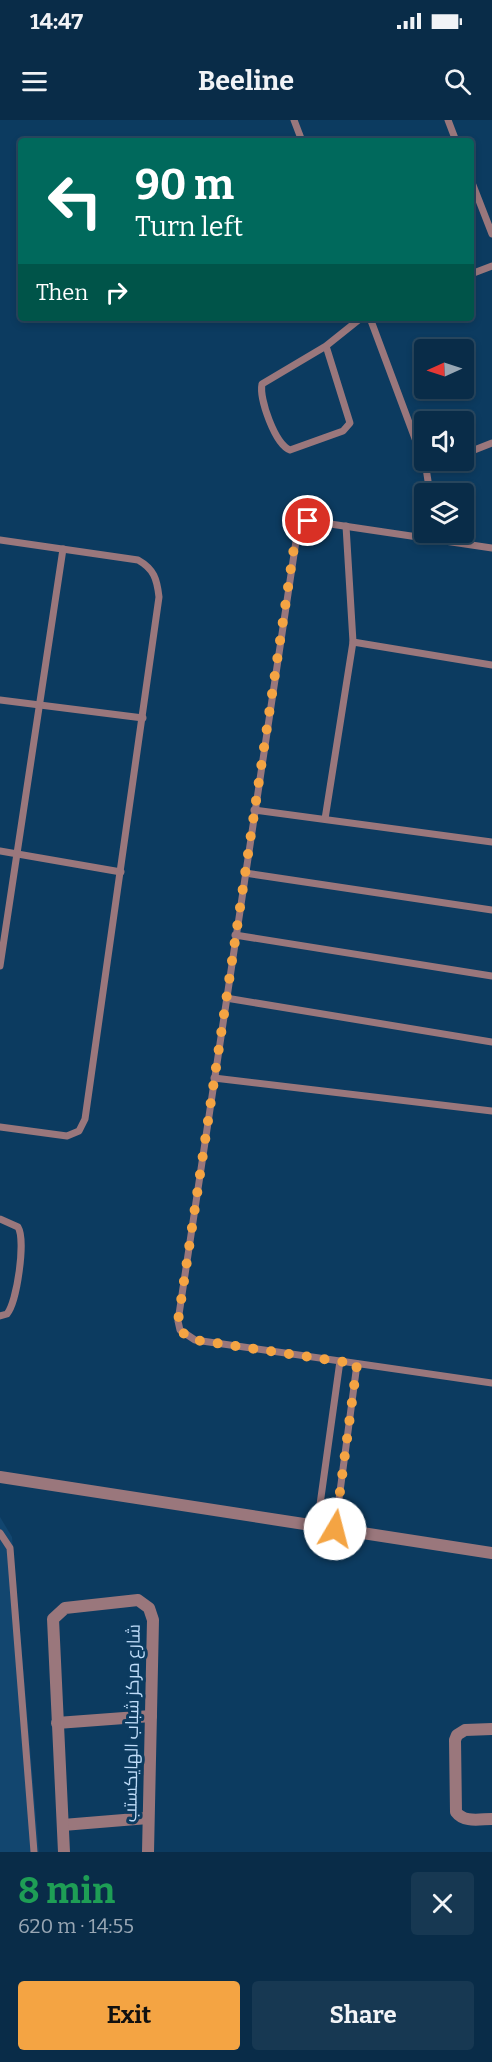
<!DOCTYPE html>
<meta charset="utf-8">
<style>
:root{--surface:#092c48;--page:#173852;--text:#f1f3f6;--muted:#99a7b4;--line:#294860;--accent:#f4a443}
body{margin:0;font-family:Bitter,Cairo,serif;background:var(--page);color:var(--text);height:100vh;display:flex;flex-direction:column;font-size:22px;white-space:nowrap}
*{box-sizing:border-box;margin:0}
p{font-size:20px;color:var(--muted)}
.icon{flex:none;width:33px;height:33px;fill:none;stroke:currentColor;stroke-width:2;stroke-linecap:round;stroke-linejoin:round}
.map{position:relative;height:1732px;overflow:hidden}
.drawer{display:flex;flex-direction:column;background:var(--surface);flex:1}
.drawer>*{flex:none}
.guide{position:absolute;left:18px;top:18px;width:456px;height:183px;border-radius:6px;box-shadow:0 3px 9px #0003,0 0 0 2px var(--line);background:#00695c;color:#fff;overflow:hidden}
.needle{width:39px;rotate:267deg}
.fabs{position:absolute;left:414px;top:219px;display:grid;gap:12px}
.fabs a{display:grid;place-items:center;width:60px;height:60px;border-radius:6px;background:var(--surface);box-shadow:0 3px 9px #0003,0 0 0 2px var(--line);font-size:30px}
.pin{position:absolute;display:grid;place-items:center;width:51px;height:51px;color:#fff;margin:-26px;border:3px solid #fff;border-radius:50%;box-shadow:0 2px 6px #0007}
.me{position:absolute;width:66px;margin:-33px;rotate:8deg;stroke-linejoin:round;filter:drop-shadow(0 0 4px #0008)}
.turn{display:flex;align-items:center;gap:21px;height:126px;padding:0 18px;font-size:27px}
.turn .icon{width:78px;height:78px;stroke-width:2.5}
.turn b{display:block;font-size:42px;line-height:51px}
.then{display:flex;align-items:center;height:57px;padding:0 18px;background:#0003;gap:12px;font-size:22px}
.round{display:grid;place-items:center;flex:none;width:63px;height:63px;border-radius:6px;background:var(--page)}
.overview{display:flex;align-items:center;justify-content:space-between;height:102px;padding:0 18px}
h1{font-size:36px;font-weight:700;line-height:45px;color:#1e9e55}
.button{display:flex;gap:12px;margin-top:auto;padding:12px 18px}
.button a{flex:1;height:69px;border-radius:6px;background:var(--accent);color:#111;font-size:24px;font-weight:700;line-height:69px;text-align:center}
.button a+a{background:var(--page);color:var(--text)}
.status{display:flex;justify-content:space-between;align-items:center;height:42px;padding:0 30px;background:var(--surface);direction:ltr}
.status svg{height:16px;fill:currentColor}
header{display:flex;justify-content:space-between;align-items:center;height:78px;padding:0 18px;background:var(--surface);font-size:27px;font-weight:700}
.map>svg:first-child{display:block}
.built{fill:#12466f}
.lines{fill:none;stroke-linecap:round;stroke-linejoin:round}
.lane{stroke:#9a777c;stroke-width:7}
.street{stroke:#9a777c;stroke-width:12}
.route{stroke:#f4a443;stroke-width:10;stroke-dasharray:0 18}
.labels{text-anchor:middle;stroke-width:6;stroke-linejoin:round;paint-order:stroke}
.street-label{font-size:18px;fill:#bfdcf9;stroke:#0c3b60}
</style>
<div class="status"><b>14:47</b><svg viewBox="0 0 49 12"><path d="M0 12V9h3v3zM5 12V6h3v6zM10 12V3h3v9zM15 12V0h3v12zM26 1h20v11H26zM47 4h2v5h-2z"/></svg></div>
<header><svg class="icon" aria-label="menu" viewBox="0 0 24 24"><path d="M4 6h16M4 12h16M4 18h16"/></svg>Beeline<svg class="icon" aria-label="search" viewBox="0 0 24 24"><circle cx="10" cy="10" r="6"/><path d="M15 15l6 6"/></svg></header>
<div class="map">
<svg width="492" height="1732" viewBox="0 0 492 1732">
<rect width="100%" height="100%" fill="#0c3b60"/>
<path class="built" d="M0,1397L12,1417L39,1732H0Z"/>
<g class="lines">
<g class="lane">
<path d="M294,0L302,21"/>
<path d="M448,0L456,21"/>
<path d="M471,60L492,114"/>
<path d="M471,154L492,146"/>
<path d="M370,198L426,348L430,374"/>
<path d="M326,226L350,303L343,311L290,330C275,324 259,279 262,264L326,226L361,198"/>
<path d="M464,334L492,323"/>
<path d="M426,348L446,340"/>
<path d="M0,420L138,440C154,449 157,459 159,477L85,999L79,1011L67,1016L0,1007"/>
<path d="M492,428L317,402L308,401L298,408L178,1201L180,1210L195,1220L492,1263"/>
<path d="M353,522L492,545"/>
<path d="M0,580L143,598"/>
<path d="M254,690L492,722"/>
<path d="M325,699L353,522L346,406"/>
<path d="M0,731L121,752"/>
<path d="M245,753L492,790"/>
<path d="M235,815L492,856"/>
<path d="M0,846L63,429"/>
<path d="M226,878L492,922"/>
<path d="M214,958L492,991"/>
<path d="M0,1099L18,1107C26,1120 17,1182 7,1194L0,1196"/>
<path d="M317,1406L340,1241"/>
<path d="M335,1409L357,1244"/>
<path d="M0,1413L10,1428L34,1732"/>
</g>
<g class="street">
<path d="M0,1357L492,1433"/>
<path d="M57,1603L151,1596"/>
<path d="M492,1609L465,1610L457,1615L455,1620L456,1692C464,1703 480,1699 492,1699"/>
<path d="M63,1705L148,1698"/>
<path d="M64,1732L53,1499L65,1488L138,1480L149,1488L153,1500L148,1732"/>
</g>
</g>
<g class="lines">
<path class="route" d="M308,401L302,404L296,414L178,1201C181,1212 184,1216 195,1220L357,1244L335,1409"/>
</g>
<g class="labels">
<g class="street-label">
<text transform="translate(132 1603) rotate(-89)" y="6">شارع مركز شباب الهايكستب</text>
</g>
</g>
</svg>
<div class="fabs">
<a><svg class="needle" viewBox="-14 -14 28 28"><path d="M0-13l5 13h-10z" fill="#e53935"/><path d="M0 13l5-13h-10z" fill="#99a7b4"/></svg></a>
<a><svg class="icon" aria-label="sound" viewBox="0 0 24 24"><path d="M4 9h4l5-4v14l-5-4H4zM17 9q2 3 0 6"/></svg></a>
<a><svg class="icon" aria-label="layers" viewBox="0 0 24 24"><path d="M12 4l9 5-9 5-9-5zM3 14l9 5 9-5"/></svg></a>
</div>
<div class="pin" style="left:308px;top:401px;background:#d93025"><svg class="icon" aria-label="arrive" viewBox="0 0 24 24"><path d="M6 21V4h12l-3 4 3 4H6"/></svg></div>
<svg class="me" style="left:335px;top:1409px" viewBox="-20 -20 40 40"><circle r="19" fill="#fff"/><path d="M0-13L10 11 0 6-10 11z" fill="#f4a443"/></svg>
<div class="guide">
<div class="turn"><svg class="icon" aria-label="left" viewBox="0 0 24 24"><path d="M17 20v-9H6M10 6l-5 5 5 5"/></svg><div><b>90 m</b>Turn left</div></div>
<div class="then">Then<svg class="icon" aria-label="right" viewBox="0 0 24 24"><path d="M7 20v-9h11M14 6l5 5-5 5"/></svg></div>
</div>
</div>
<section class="drawer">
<div class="overview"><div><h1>8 min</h1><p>620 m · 14:55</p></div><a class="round"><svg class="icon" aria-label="close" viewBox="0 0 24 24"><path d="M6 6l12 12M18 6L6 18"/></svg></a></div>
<div class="button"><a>Exit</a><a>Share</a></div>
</section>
